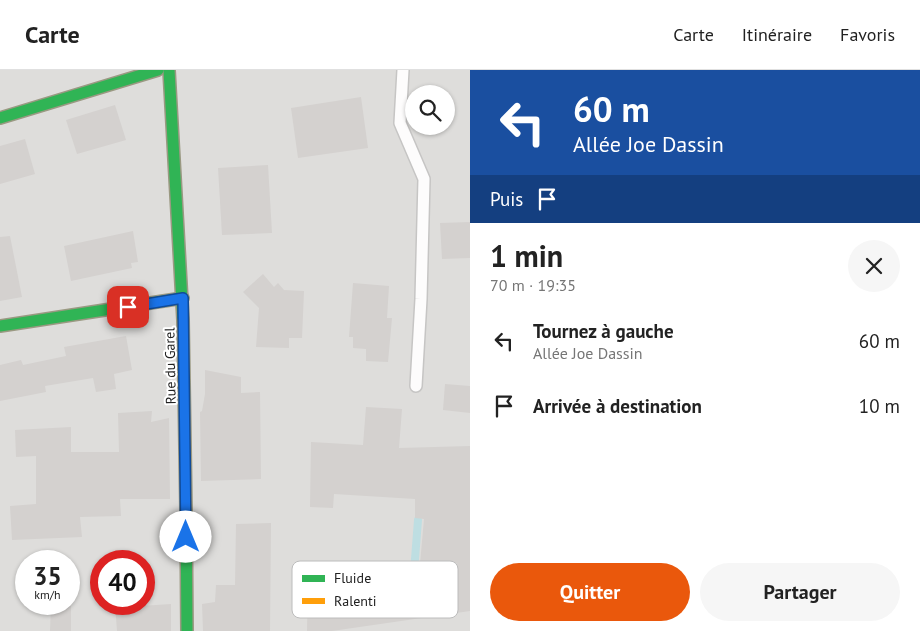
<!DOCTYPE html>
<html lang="fr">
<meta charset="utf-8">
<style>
:root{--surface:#fff;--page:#f6f6f6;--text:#222;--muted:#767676;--line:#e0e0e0;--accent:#ea580c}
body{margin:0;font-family:"PT Sans",sans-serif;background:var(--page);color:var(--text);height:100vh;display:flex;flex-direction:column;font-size:19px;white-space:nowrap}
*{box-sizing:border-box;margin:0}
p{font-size:16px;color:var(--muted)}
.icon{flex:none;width:28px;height:28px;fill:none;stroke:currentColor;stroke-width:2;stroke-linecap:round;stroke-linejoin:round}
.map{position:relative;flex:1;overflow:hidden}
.sheet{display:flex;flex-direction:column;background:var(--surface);width:450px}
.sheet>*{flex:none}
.hud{background:#1a4fa0;color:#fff;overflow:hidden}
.tools{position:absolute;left:405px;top:15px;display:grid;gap:10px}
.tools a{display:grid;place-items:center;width:50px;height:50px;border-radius:50%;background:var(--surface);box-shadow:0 1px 4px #0004;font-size:25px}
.speed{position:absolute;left:15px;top:480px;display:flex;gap:10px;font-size:25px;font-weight:700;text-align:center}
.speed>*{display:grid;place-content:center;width:65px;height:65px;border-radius:50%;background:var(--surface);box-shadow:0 1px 4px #0004;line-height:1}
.speed small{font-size:12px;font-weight:400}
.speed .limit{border:8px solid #d22;background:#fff;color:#111}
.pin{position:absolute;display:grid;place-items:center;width:42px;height:42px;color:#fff;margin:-21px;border-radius:10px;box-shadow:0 2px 8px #0006}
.me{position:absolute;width:55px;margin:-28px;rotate:0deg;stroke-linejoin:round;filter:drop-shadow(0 0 4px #0008)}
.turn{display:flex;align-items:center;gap:18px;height:105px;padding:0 20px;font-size:22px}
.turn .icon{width:65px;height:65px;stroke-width:2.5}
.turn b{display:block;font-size:35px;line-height:42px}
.then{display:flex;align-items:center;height:48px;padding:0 20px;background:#0003;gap:10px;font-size:19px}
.round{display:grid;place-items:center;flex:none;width:52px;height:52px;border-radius:26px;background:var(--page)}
.overview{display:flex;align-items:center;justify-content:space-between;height:85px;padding:0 20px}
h1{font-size:30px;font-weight:800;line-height:38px}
.button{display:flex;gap:10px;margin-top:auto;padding:10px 20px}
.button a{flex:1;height:58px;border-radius:30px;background:var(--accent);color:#fff;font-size:20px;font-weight:800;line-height:58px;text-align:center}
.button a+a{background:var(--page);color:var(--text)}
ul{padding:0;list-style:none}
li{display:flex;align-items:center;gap:15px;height:65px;padding:0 20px}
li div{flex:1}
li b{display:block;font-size:19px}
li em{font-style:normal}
header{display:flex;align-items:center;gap:30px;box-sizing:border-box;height:70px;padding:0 25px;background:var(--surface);border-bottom:1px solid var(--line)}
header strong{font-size:24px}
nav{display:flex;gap:28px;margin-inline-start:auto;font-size:18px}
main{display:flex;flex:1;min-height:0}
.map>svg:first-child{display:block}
.residential{fill:#dedddb;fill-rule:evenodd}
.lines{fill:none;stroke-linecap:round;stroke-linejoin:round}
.stream{stroke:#bedee2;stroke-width:8}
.building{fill:#d4d1cf}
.lane-casing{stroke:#c6c5c4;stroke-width:14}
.fast-casing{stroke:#9a9982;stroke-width:14}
.slow-casing{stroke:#9a9982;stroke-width:14}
.lane{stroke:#fdfcfc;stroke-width:11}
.fast{stroke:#30b455;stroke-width:11}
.slow{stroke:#ff9f0a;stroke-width:11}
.route-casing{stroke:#114b97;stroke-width:12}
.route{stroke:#1a73e8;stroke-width:9}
.labels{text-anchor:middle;stroke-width:4;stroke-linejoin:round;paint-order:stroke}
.street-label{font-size:14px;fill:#212121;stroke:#fff}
.key{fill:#fff;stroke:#bcbcbc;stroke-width:1}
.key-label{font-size:14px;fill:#212121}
</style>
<header>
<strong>Carte</strong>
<nav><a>Carte</a><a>Itinéraire</a><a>Favoris</a></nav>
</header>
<main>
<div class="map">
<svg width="470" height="561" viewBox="0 0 470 561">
<rect width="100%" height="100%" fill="#efedea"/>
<path class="residential" d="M0,0H470V561H0ZM414,24H446V56H414ZM26,491H69V534H26ZM101,491H144V534H101Z"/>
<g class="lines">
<path class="stream" d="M413,515L418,450"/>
</g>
<g class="building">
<path d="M361,27L368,78L298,88L291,38Z"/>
<path d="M115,35L126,70L77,84L66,50Z"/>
<path d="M25,69L35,104L0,114V76Z"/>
<path d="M268,95L272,163L222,165L218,98Z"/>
<path d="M470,152V188L442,189L440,153Z"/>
<path d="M133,161L138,192L131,193L132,198L71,211L64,176Z"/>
<path d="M10,166L22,227L0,231V167Z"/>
<path d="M263,204L274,217L278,213L284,220L304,221L302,268H289V278L256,277L259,238L243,222Z"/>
<path d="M353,213L389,216L387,248H392L388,292L366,291V279L353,278V267H349Z"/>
<path d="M126,266L132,300L114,304L116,319L96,322L93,308L45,316L46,322L0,331V295L21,290L23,295L66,286L64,277Z"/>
<path d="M205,300L241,307V323L260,322L261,409L201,411L200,342L202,341L205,324Z"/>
<path d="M445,314L470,316V343L443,340Z"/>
<path d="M366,337L402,339L399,378L470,376V541L332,561H307L308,508H354L355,503L419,505L424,449L415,448V429L334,424L333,438L310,437L311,372L363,375Z"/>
<path d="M152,341L151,352L169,348L170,429H120L121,446L80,447L82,467L12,470L10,436L36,434V386L16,387L15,360L71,357V382H119L118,343Z"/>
<path d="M271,453L270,561H203L202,534L215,532L216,515H235L236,454Z"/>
<path d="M51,534H71V561H50Z"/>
<path d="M115,534H141V536L171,534V561H117Z"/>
</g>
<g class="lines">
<defs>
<path id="lane" d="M403,0L400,53L424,109L421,229L416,316"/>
<g id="fast">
<path d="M169,0L183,250"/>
<path d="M0,48L158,0"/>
<path d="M0,256L183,228"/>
<path d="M186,441L187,561"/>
</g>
<path id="slow" d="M183,250L186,441"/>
</defs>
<use href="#lane" class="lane-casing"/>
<use href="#fast" class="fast-casing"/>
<use href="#slow" class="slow-casing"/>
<use href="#lane" class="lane"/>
<use href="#fast" class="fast"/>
<use href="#slow" class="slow"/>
</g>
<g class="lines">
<defs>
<path id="route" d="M128,237L183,228L186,467"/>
</defs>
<use href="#route" class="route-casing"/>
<use href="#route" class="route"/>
</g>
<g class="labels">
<g class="street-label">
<text transform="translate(170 296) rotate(-91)" y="5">Rue du Garel</text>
</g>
</g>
<rect x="292" y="491" width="166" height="57" rx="8" class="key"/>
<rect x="302" y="505" width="23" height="7" fill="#30b455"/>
<rect x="302" y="528" width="23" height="6" fill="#ff9f0a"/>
<g class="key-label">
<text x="334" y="513">Fluide</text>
<text x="334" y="536">Ralenti</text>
</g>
</svg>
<div class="tools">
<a><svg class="icon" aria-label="search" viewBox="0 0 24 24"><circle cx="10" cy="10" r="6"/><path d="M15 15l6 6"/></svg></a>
</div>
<div class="speed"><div>35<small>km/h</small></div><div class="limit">40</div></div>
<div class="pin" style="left:128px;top:237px;background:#d93025"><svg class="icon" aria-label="arrive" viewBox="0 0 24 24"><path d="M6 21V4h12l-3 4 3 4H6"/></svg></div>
<svg class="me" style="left:186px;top:467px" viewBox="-20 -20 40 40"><circle r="19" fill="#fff"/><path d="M0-13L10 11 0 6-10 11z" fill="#1a73e8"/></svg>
</div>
<section class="sheet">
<div class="hud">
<div class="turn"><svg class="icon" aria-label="left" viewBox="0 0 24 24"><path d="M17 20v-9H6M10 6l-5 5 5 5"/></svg><div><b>60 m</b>Allée Joe Dassin</div></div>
<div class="then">Puis<svg class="icon" aria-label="arrive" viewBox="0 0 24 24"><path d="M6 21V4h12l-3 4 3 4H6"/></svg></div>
</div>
<div class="overview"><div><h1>1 min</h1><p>70 m · 19:35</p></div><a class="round"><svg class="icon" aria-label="close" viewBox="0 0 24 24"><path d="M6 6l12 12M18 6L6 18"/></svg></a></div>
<ul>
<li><svg class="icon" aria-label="left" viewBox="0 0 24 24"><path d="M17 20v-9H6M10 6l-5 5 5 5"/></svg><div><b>Tournez à gauche</b><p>Allée Joe Dassin</p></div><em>60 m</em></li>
<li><svg class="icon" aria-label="arrive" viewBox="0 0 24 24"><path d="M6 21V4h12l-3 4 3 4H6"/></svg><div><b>Arrivée à destination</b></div><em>10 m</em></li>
</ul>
<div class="button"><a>Quitter</a><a>Partager</a></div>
</section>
</main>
